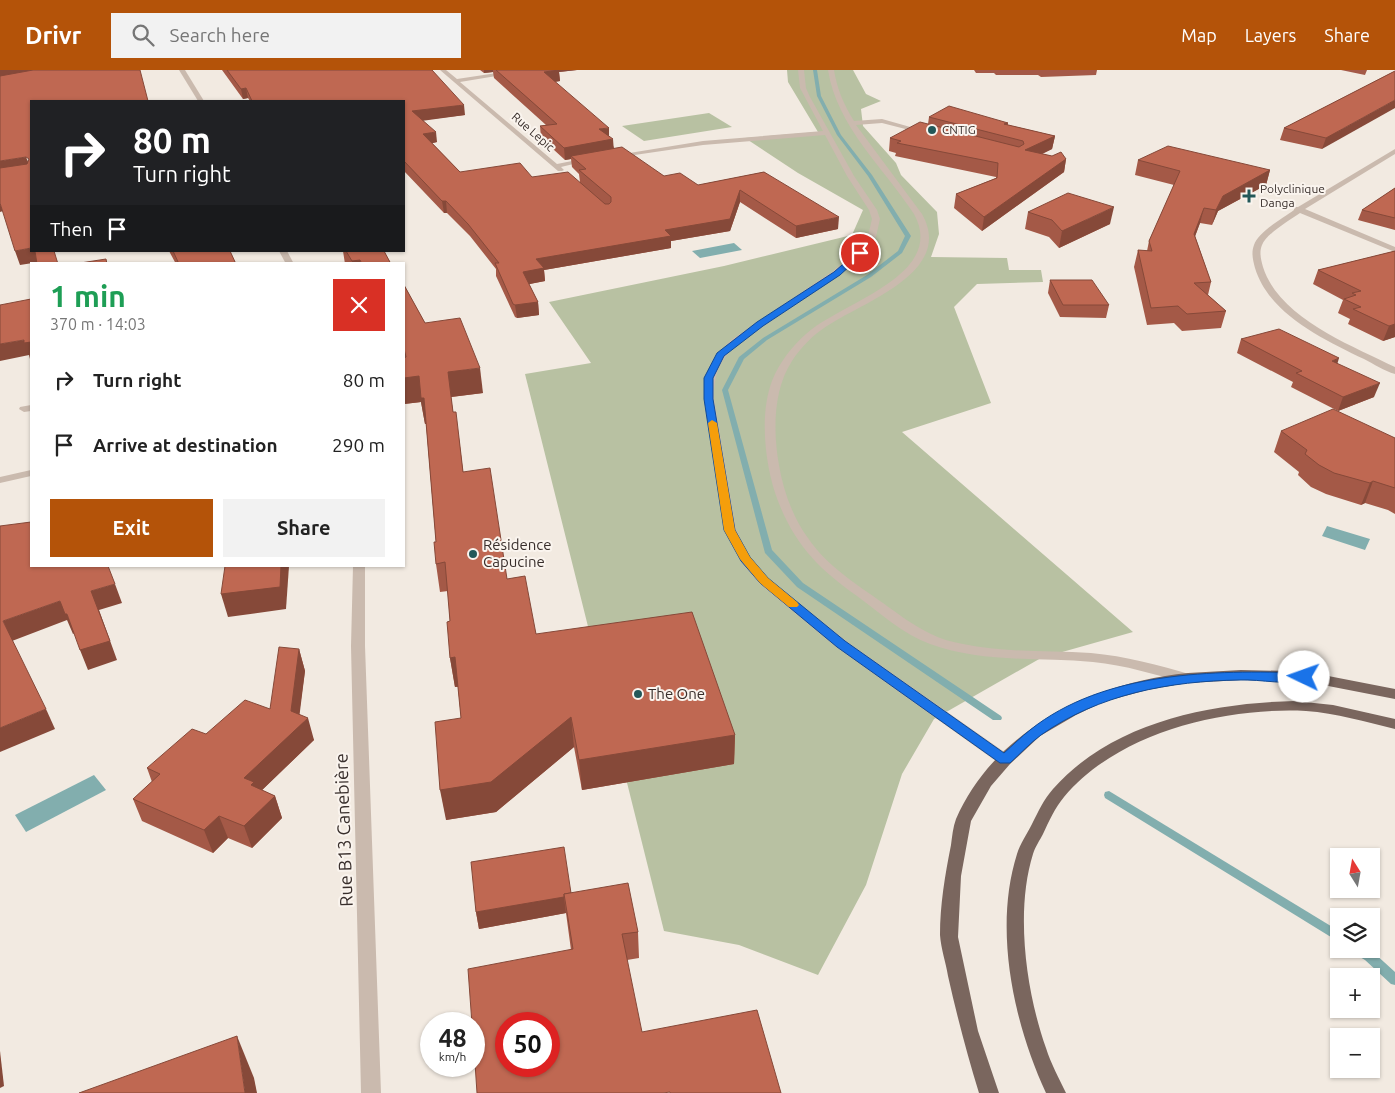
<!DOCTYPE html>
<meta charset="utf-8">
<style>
:root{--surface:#fff;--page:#f2f2f2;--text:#222;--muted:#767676;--accent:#b45309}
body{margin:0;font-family:Ubuntu,sans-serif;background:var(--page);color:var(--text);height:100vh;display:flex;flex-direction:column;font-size:19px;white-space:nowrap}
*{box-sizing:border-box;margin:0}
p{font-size:16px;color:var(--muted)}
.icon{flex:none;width:28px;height:28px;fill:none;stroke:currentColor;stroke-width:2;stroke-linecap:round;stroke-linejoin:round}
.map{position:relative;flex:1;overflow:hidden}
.sheet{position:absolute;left:30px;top:192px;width:375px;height:305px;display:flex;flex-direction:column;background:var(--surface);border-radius:0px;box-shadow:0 1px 4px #0004}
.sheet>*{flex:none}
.banner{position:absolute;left:30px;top:30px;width:375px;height:152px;border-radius:0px;box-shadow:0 1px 4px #0004;background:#202124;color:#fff;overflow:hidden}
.needle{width:32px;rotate:349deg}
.fabs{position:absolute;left:1330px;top:778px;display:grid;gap:10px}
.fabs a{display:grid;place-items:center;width:50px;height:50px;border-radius:0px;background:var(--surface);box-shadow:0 1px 4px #0004;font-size:25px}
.speed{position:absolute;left:420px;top:942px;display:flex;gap:10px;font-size:25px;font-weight:700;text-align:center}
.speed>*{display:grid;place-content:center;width:65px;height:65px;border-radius:50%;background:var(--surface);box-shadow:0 1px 4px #0004;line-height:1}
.speed small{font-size:12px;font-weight:400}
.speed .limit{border:8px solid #d22;background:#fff;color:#111}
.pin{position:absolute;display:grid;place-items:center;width:42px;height:42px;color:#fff;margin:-21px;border:2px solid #fff;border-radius:50%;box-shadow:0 1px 5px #0007}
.me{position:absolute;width:55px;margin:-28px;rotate:273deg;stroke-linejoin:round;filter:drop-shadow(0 0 4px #0008)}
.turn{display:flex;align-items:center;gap:18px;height:105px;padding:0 20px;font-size:22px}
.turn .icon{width:65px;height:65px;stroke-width:2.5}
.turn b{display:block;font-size:35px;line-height:42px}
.then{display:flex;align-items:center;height:48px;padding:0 20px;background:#0003;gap:10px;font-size:19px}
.round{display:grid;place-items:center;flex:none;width:52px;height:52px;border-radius:0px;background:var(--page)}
.overview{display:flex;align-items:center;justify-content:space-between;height:85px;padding:0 20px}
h1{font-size:30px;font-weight:700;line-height:38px;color:#1e9e55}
.button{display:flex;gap:10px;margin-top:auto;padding:10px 20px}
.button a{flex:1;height:58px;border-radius:0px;background:var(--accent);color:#fff;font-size:20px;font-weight:700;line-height:58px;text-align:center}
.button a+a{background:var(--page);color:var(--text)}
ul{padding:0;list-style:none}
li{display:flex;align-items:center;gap:15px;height:65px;padding:0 20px}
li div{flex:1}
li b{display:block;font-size:19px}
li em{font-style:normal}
header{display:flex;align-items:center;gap:30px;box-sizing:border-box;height:70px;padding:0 25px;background:var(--accent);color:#fff}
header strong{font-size:24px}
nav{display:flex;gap:28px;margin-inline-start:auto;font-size:18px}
.search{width:350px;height:45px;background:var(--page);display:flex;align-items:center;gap:12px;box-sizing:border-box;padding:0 18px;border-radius:0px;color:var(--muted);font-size:19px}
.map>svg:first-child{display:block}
.green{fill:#b8c1a2}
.water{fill:#82aeae}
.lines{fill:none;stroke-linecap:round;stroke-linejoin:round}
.stream{fill:#82aeae;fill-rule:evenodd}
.minor{fill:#cabaae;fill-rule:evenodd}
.major{fill:#7a665e;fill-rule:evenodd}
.wall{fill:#a45947}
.shaded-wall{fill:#864939}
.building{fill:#bf6852;stroke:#864939;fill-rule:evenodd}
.route{fill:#1a73e8;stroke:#114b97}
.slow{fill:#f59e0b}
.poi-dot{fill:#235859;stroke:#faf4ee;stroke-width:2}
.labels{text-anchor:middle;stroke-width:4;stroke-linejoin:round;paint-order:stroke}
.far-poi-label{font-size:12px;fill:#392f2c;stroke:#faf4ee;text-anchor:start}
.far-street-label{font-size:12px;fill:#392f2c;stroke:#faf4ee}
.poi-label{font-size:15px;fill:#392f2c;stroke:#faf4ee;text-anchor:start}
.near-street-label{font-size:18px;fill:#392f2c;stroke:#faf4ee}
</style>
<header>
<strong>Drivr</strong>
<div class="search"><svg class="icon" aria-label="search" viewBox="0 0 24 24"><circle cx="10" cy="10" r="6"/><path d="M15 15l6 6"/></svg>Search here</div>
<nav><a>Map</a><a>Layers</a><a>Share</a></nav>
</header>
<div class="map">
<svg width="1395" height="1023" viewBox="0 0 1395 1023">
<rect width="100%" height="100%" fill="#f2eae1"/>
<g class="green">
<path d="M787,0H853L866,24L881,31L861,39L863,56L896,93L901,105L937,142L939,164L931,187L1007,188L1009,200H1041L1043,212L977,214L954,237L991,333L902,362L1133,562L1041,588L934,649L902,704L866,815L818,905L739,875L664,861L525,304L591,293L549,232L724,196L852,165L863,140L798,103L745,68L818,62L788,12Z"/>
<path d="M709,43L732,57L644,71L622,56Z"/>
</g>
<g class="water">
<path d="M734,173L742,180L700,188L692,181Z"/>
<path d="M1327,456L1370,469L1365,480L1322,466Z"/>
<path d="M94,705L106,720L26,762L15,745Z"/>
</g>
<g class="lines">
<g class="stream">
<path d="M813,0H817L821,26L841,65L872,105L911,166L902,183L871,207L767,270L744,289L728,320L772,480L803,513L1001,646L1002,648L1001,650H993L797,517L765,483L722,320L739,287L763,268L867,205L898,181L905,166L868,106L837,65L817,26Z"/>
<path d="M1109,721L1339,861V872L1105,728L1104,725L1105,722Z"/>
<path d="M1351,879H1367L1373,882L1395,902V915L1391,914L1365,890L1353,883Z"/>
</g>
<g class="minor">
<path d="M179,0H185L204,31H198Z"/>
<path d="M440,0H446L457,9L517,0H532L460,12L557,94L587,88L590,90L561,97L564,100L562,101H558Z"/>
<path d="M798,0H804L806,18L810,27L854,106L877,140L880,149L876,167L861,186L839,205L737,274C719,292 714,303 714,329L736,460L750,488L768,508L846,571L1010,686L1012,690L1010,694L1005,695L1000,694L836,577L760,514L741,492L724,460L704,329C704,301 712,289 731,270L833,201L855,183L868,166L872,149L869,140L847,106L825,65L703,75L614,88L611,86L703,71L823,61L800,18Z"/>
<path d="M828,0H834C837,19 844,35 854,51L882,49L928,62L925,64L882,53L856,55L922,144C955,202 863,232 827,256C813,265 801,277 792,291C773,320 773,362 779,395C783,420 793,448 808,468C826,495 856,514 883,533C898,544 914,556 931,564C941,569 952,572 963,574C1005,583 1048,580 1091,583C1125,586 1159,595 1192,605L1194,608L1192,611L1187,613C1156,605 1125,595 1093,592C1038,587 982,593 930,574C903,564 880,543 857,526C819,499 795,475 778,431C765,397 759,345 772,311C779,293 792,276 806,264C839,233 948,206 914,144C884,98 837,57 828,0Z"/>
<path d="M1395,79V84L1305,139L1395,177V182L1300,143C1290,150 1266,164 1262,175C1259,182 1261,190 1263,197C1279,248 1351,275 1395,297V304C1384,301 1374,294 1364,289C1323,269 1269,244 1255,198C1253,190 1251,183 1254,175C1258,162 1283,148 1294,140V137H1298Z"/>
<path d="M279,181H287L294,194H286Z"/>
<path d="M31,335V341L24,342L19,339L20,337Z"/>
<path d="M31,400V406L0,413V407Z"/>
<path d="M353,496H365V576L381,1023H361L351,576Z"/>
</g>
<g class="major">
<path d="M1241,600L1290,601L1318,604L1395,619V629L1318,614L1290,611L1241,610L1187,613L1147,620L1103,632L1076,645L1040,666L1010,694L991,716L971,751L961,806L958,867L978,961L999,1023H979C967,984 957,946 948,906C946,893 941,879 940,865C940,835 945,805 951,775C952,767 953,757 956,749C995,659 1095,612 1188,603C1206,602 1223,601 1241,600Z"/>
<path d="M1295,631L1333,635L1395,649V659C1366,652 1336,643 1306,641C1225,637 1118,662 1064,727C1055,738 1049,751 1043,764C1040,770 1035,777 1033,784C1015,841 1026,922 1046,978C1051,994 1059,1008 1066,1023H1046C1014,954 993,860 1017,784C1020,774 1027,764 1032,754C1038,742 1044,729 1053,719C1112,652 1210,633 1295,631Z"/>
</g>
</g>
<g class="wall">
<path d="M222,0H432L465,45L423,50L437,72L432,73L460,102L580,112L579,104L572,97L571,89L565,90L541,68L540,56L546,55L494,8L493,2L484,3L480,0H577L559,2L560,11L555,12L609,66L614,78L664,106L698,115L764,102L838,159L796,168L740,132L730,161L671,171V178L544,200L545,211L529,214L538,232L539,245L517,248L515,247L496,206V199L470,166L447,143H444L404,101V31H250L248,28L243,29Z"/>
<path d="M974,0H1103H1097L1096,5L1041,7L1038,5H996L994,3H976Z"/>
<path d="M1341,0H1367L1365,5Z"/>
<path d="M1395,1L1322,79L1280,70L1284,58Z"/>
<path d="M929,47L1008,53V55L1055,66L1052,79L1042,84L1066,89L1064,102L982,161L954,138L956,124L996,108V107L895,86L896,83L889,81L890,68L928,54Z"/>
<path d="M1138,90L1270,100L1266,115L1218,141L1212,155L1200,153L1195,166L1211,212L1208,225L1226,241L1221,258L1182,261L1174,253L1147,255L1134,197L1138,180L1147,181L1149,171L1174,115L1135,105Z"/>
<path d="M1395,118V160L1358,150L1362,140Z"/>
<path d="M1028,142L1110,154L1059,178L1049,167L1025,159Z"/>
<path d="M169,181H233L230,182L236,194H176Z"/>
<path d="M343,181H384L391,194H345Z"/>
<path d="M1395,181V267L1383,271L1348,254L1350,249L1338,243L1343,230L1313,214L1318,200Z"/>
<path d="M1050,210L1109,235L1106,248L1060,247L1048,223Z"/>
<path d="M404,215L425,253L483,323L451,327L453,342L459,368L463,401L507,509L536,564L735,665L734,694L582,720L574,677L496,742L446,750L461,648L458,617H455L450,588V551L448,521L440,522L436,494V472L426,354H425L421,332L404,334Z"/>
<path d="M1241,269L1338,294L1374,327L1338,341L1291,317L1293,312L1237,283Z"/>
<path d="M1281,361L1395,368V444L1388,440L1365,433L1361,435L1326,424L1311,417L1298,405L1299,402L1274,382Z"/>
<path d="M299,579L305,601L299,644L314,670L262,720L275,726L282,748L252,778L228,768L213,783L142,751L133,729L152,712L147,698L206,664L270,639Z"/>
<path d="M571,823L638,862L639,888L627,890L477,1023L571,880L566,843L479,859L476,842Z"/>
</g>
<g class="shaded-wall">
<path d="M0,0H58L0,11Z"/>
<path d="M484,0H493V2L484,3Z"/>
<path d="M549,0H577L559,2L560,11L545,13L544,2Z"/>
<path d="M246,18L248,28L243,29L241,19Z"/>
<path d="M1395,30V38L1322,79L1326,68Z"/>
<path d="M464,35L465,45L414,52L412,41Z"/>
<path d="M609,58V70L613,69L614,82L571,86V89L565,90L564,78L599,59Z"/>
<path d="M436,62L437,72L425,75L423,64Z"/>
<path d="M1055,66L1052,79L1023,93L1025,80Z"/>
<path d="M26,87L31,99L0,104V91Z"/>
<path d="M1066,89L1064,102L982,161L984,147Z"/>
<path d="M1270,100L1266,115L1218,141L1212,155L1216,140L1223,126Z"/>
<path d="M740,120V132L730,161L671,171V178L544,200L545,211L525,215L523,202L536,189L665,160Z"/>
<path d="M442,131H446L447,143H444Z"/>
<path d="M0,133L3,141L0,142Z"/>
<path d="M1114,137L1110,154L1059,178L1062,161Z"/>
<path d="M1204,138L1200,153L1190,180L1194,164Z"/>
<path d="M839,147L838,159L796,168V156Z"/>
<path d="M31,178V181H35L39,192L20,195L15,181Z"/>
<path d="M360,190V194H352V191Z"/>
<path d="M538,232L539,245L517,248L515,235Z"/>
<path d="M1395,254V267L1383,271L1389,256Z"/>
<path d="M24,270L31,272V289H30L29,285L0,291V274Z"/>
<path d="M1339,288L1335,302L1332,291Z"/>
<path d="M480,298L483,323L451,327L448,302Z"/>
<path d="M419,306L424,328L428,353L425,354L421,332L404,334V308Z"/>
<path d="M1380,313L1374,327L1338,341L1343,327Z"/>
<path d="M1373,411L1365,433L1361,435L1370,413Z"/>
<path d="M281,496H289L286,539L228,547L221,524Z"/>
<path d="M115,514L122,533L99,540L117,590L88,600L80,580L91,521Z"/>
<path d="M60,531L67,544L75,563L73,564L67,550L12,571L3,551Z"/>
<path d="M299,579L305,601L298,657L308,648L314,670L258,724L244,708L291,641Z"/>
<path d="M455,587L460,616L455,617L450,588Z"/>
<path d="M46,639L55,659L0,682V658Z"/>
<path d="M571,647L574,677L496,742L446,750L440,720Z"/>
<path d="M735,665L734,694L582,720L579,690Z"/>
<path d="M275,726L282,748L252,778L244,756Z"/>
<path d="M219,746L228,768L213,783L204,760Z"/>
<path d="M564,827L566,843L479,859L476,842Z"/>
<path d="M237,966L254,1008L257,1023H245Z"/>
<path d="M0,981L4,1016L0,1018Z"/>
</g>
<g class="building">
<path d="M33,0H140L148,31H31V178L15,181L0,133V98L27,94L29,89L26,87L0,91V6Z"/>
<path d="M227,0H432L464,35L412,41L436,62L423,64L460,102L520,93L532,107L568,102L605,134H609L611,132V127L579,100L586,99L571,86L622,77L664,106L680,103L698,115L764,102L839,147L796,156L740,120L730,149L665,160L671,166L536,189L544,198L523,202L538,232L515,235L513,234L495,193H499L468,154L446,131H442L404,91V31H252L246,18L241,19Z"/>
<path d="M496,0H559L544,2L609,58L599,59L613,69L564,78L540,56L557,54Z"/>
<path d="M1395,1V30L1326,68L1284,58Z"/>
<path d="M949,36L1008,53L1004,54L1055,66L1025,80L1052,86L1061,82L1066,89L984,147L956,124L997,108L998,93L897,73L901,71L890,68L920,52L1019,77L1024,74L1023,71L929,47Z"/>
<path d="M1168,76L1270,100L1223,126L1216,140L1204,138L1194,164L1211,212L1194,213L1226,241L1187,244L1178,236L1151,238L1138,180L1152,181L1149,171L1180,101L1138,90Z"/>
<path d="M1395,118V148L1362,140Z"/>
<path d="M1068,123L1114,137L1062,161L1052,150L1028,142Z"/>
<path d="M35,181H54L58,194H37Z"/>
<path d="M173,181H230L236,194H179Z"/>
<path d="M346,181H384L391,194H362L360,190L352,191Z"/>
<path d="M1395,181V254L1389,256L1353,239L1361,237L1344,229L1356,225L1352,223L1361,221L1318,200Z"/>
<path d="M106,189L107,194H74Z"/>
<path d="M1050,210H1092L1109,235H1063Z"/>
<path d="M404,215L425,253L460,248L480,298L448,302L453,342H456L463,402L490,398L507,509L525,506L536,564L692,542L735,665L579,690L571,647L491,712L440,720L435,652L461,648L455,587L450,588L447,552L450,551L445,492L436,494L434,472H436L424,328H421L419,306L404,308V288L406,287L404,279Z"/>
<path d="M31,229V272L24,273V270L0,274V235Z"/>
<path d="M1279,259L1339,288L1332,291L1380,313L1343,327L1296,303L1302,301L1241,269Z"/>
<path d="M1333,339L1395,368V418L1373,411L1370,413L1334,403L1319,395L1305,384L1307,380L1281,361Z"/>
<path d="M31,452V496H108L115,514L91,521L110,571L80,580L67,544H65L60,531L3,551L46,639L0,658V456Z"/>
<path d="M225,496H281L280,517L221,524Z"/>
<path d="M279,577L299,579L291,641L308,648L244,708L254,712L251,715L275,726L244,756L219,746L204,760L133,729L160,704L147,698L192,659L206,664L245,630L270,639Z"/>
<path d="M564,777L571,823L564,824V827L476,842L471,792Z"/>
<path d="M628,813L638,862L622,864L642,962L757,940L781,1023H670V1022L663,1023H477L474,978V954H472L468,899L573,879L564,824ZM506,954H549V996H506Z"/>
<path d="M237,966L245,1023H79Z"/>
</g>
<path class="route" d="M858,181L864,183L840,205L763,256L724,286L713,308V329L735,460L750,487L768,508L845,571L1004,683C1013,675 1021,667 1030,660C1104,601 1214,600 1304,603L1308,604L1310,607L1308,610C1290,616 1260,609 1240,610C1170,611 1099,624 1041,665C1030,673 1020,684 1010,693H1000L837,577L760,513L741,491L724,460L704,329V308L717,283L757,252L834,202Z"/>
<path class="slow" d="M712,350L717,353L735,460L750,487L768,508L797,532L799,535L797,537H789L760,513L740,489L724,460L708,353Z"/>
<g class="poi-dot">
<circle cx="932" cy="60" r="5"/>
<path d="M1246.5 118.5h5v5h5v5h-5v5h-5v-5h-5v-5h5z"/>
<circle cx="473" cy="484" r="5"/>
<circle cx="638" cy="624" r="5"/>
</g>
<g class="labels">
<g class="far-poi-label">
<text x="942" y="64">CNTIG</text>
<text x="1260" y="123">Polyclinique<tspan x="1260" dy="14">Danga</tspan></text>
</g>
<g class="far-street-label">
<text transform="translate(533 62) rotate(41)" y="4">Rue Lepic</text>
</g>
<g class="poi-label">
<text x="483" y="480">Résidence<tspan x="483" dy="17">Capucine</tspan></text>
<text x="648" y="629">The One</text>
</g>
<g class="near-street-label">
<text transform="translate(344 760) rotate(-92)" y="6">Rue B13 Canebière</text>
</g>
</g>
</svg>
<div class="fabs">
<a><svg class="needle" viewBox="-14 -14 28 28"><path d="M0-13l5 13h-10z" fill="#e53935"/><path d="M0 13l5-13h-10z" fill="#767676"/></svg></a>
<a><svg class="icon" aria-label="layers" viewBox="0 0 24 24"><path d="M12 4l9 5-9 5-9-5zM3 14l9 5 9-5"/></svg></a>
<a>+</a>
<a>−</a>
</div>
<div class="speed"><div>48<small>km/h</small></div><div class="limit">50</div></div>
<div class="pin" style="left:860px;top:183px;background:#d93025"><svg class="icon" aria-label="arrive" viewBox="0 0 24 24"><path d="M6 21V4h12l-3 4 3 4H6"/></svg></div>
<svg class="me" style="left:1304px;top:607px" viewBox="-20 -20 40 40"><circle r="19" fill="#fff"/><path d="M0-13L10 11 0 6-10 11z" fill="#1a73e8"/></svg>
<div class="banner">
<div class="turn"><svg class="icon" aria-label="right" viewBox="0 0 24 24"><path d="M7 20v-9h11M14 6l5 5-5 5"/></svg><div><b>80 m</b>Turn right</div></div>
<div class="then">Then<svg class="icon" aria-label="arrive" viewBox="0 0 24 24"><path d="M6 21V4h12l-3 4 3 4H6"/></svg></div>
</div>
<section class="sheet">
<div class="overview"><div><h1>1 min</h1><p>370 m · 14:03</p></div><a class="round" style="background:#d93025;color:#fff"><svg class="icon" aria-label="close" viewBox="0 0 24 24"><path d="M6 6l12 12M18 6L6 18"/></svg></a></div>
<ul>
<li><svg class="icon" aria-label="right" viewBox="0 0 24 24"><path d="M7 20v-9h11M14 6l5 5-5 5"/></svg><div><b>Turn right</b></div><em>80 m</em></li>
<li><svg class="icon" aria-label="arrive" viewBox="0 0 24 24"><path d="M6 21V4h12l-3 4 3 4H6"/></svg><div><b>Arrive at destination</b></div><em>290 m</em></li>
</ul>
<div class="button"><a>Exit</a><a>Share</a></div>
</section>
</div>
